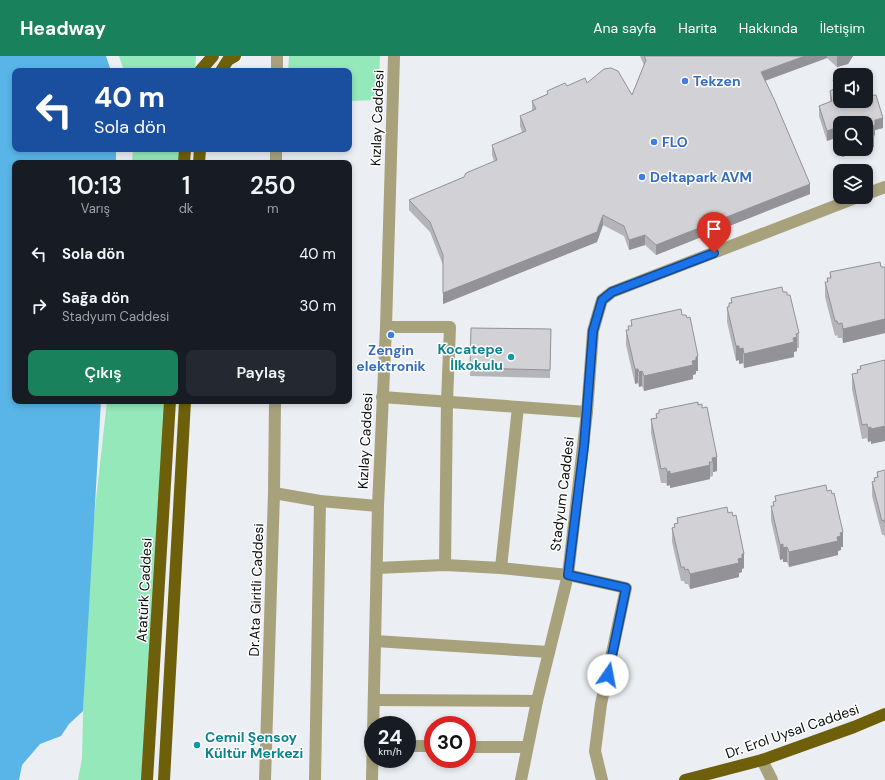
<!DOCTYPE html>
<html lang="tr">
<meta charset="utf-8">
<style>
:root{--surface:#171b24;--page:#242831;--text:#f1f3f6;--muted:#9ea1a6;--accent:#19815b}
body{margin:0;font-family:"DM Sans",sans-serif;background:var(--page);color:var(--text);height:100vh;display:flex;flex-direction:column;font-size:15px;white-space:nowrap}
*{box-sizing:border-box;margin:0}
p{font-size:13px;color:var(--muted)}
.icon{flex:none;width:22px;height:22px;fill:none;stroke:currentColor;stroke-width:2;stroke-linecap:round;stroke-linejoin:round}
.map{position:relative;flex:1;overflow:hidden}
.panel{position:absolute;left:12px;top:104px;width:340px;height:244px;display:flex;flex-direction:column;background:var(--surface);border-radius:8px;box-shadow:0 2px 6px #0003}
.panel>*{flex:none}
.hud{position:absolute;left:12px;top:12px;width:340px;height:84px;border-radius:8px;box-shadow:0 2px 6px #0003;background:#1a4fa0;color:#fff;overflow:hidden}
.buttons{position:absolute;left:833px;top:12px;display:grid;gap:8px}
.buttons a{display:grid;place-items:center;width:40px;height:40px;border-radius:8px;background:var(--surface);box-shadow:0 2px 6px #0003;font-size:20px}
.speed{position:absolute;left:364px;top:660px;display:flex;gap:8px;font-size:20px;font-weight:700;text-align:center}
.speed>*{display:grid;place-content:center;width:52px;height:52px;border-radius:50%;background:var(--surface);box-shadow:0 2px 6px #0003;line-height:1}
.speed small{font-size:10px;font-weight:400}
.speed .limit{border:6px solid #d22;background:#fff;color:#111}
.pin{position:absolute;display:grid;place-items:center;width:34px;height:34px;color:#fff;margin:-41px -17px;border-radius:50% 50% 50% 0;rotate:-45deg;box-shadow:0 0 4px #0007}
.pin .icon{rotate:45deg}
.me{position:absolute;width:44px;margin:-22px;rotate:12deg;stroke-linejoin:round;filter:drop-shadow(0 0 3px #0008)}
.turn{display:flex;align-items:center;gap:14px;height:84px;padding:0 16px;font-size:18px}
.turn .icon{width:52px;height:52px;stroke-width:2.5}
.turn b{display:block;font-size:28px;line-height:34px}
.eta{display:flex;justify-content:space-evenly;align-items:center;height:68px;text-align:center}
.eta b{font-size:24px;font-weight:600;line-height:28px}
.action{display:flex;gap:8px;margin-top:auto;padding:8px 16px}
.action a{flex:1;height:46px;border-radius:8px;background:var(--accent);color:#fff;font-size:16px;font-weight:600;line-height:46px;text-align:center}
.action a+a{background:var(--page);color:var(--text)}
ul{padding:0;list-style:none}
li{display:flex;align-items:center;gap:12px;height:52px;padding:0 16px}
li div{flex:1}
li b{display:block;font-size:15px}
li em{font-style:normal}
header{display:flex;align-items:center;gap:24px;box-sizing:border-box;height:56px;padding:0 20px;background:var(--accent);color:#fff}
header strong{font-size:19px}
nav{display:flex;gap:22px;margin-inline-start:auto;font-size:14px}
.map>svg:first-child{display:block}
.green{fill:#95e8ba}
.water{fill:#59b5e8}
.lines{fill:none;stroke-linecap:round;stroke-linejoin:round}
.minor{stroke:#a7a17c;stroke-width:12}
.major{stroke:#6e600a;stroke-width:12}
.wall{fill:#b5b4b8;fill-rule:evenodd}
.shaded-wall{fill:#939296}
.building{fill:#d2d1d6;stroke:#939296}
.route-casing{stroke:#114b97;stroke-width:10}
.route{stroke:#1a73e8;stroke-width:7}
.shop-dot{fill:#3f7fe0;stroke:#fff;stroke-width:1.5}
.culture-dot{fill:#0f9aa8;stroke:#fff;stroke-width:1.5}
.labels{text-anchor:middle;stroke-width:3;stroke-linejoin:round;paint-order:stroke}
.shop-label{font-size:14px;font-weight:bold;fill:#366cbe;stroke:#fff;text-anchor:start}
.street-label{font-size:14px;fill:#0c0d0e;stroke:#fff}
.culture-label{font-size:14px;font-weight:bold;fill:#0d838f;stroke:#fff;text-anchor:end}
</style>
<header>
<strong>Headway</strong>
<nav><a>Ana sayfa</a><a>Harita</a><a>Hakkında</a><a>İletişim</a></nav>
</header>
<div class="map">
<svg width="885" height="724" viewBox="0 0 885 724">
<rect width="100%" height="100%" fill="#ebeef2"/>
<g class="green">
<path d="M119,0H196L195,15H124Z"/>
<path d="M289,0H380L378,44L349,45V15H288Z"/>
<path d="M133,93H188L187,107H132Z"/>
<path d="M107,345H167L142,724H78L82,702L86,533Z"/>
</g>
<path class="water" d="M0,0H106L111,15H15V93H116V107H15V345H101L83,655L69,668L61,680L40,688L22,709L19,724H0Z"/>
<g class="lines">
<g class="minor">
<path d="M277,15V0"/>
<path d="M276,107V93"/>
<path d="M866,138L885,131"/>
<path d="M386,271H450L447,345L445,509"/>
<path d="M382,341L587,356L568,519L537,645L521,724"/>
<path d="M587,356L593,275L602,244L612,236L858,141"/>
<path d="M274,437L320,445L378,450"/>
<path d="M377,512L445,509L501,512L568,519L626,532L601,648L595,695L602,724"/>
<path d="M501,512L518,351"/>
<path d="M375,585L549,596"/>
<path d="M374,644L537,645"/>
<path d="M407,690H433"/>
<path d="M467,691H527"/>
<path d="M762,704L772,724"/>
<path d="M265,724L274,437L275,345"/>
<path d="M315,724L320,445"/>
<path d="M372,724L378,450L386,271L394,0"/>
</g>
<g class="major">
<path d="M200,15L213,0"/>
<path d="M221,15L228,4L235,0"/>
<path d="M184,107L185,93"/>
<path d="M199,107L200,93"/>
<path d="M147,724L170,345"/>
<path d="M164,724L185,345"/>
<path d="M685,724L762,704L854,671L885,658"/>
</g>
</g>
<g class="wall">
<path d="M640,0H853L848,8L837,11L827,2L765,25L810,138L656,199L645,189L629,194L624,180L603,169L597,186L443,248V209L430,176L409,154V144L464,121L494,105L492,99V89L522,76L520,70V60L532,55V45L547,38V35L567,30L587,27L632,39L644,9Z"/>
<path d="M833,24L883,72L875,74V79L874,80V91L842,101L835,82L827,85L819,60V50L830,46V35L833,33ZM840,67L866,93H840Z"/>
<path d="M881,211H885V277L843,287L842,282H838L837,279L835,280L825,241V226H827V222H830V216Z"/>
<path d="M783,236L799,277V292H797V295L794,296V301L744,312L743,307L739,308V304L736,305L727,266V251H729V247H731V242Z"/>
<path d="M682,259L698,315H696V318L693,319V323L644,335L642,330L639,331L638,327L635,328L626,289V274H628V270H631V264Z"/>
<path d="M471,272L551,273L550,322L470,320Z"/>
<path d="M885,304L871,388V385L868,386L867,382L862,383L852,333V318L857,317V314L860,313V310Z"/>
<path d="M698,346L717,415L713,416V420L710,421V423L670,432V429L667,430L666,427H661L651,377V363L656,362V358L659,357V354Z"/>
<path d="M885,414V482L884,479H882L872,440V426L874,425V422L877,421V416Z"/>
<path d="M775,440L843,491H841V494L838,495V499L789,511L787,506H783V503L780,504L771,464V450H773V446H775Z"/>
<path d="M728,457L744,512L742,513V516L739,517V521L690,533L688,528H685L684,525H681L672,486V472H674V468H677V462Z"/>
</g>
<g class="shaded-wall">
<path d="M805,0H827V2L761,26V16Z"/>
<path d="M837,0H853L848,8L837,11Z"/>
<path d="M883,62V72L875,74V79L871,82V71L875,64Z"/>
<path d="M835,72V82L827,85V75Z"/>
<path d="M874,81V91L842,101V93H866V84Z"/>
<path d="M810,128V138L656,199V189Z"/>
<path d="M603,159V169L597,186L443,248V237Z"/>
<path d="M645,179V189L629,194V184Z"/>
<path d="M885,263V277L843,287V273Z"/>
<path d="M797,281V295L794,296V301L744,312V298Z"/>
<path d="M736,290H739V304L736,305Z"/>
<path d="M743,292V307L739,308V293Z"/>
<path d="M698,300V315H696V318L693,319V323L644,335V320L692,305L696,301Z"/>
<path d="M635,313H638V327L635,328Z"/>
<path d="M642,315V330L639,331V316Z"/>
<path d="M885,370V385L871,388V373Z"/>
<path d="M871,371V385L868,386V372Z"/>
<path d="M717,401V415L713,416V406L712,402Z"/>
<path d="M710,409V423L670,432V418Z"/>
<path d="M670,415V429L667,430V416Z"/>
<path d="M843,476V491H841V494L838,495V499L789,511V496L837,481L840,477Z"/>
<path d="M783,488V503L780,504V489Z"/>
<path d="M787,491V506H783V492Z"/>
<path d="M742,498H744V512L742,513V516L739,517V521L690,533V518L738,503Z"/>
</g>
<g class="building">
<path d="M644,0H805L761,16L774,43L810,128L656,189L645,179L629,184L624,170L603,159L597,176L443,237V199L430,166L409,144L464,121L466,117L497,104L492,89L526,75L520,60L536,53L532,45L548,38L547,35L565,27L567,30L585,22L587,27L604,13L611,12L618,15L632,39L646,4Z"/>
<path d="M840,21V45H866V37L868,40L876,39L883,62L875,64V69L871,71L874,81L866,84V67H840V85L835,72L827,75L819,50L832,45L830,35L836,32L833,24Z"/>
<path d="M880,206L881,211H885V263L843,273L842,267L838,268L837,265H835L825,226H828L827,222H831L830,216Z"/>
<path d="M782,231L783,236H787V239H790L799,277L796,278L797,281L793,282L794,286L744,298L743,292L739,293V290H736L727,251H729V247H732L731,242Z"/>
<path d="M681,253L682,259H686L687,262L690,261L698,300L696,301V304L692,305L693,309L644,320L642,315L639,316L638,313H635L626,274H629L628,270H632L631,264Z"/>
<path d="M471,272L551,273L550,314L470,312Z"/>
<path d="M885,304V370L871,373V371L868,372L867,368L862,369L852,318L858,317L857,314L861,313L860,310Z"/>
<path d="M698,346V349L702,348V352L707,351L717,401L712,402L713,406H709L710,409L670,418V415L667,416L666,412L661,413L651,363L657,362L656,358L659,357V354Z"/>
<path d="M885,414V467L884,464L882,465L872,426L875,425L874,422L878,421L877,416Z"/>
<path d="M826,429L827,435L831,434L832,438L834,437L843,476L840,477L841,480L837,481L838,485L789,496L787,491L783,492V488L780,489L771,450H774L773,446L776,445L775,440Z"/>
<path d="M727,451L728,457L732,456L733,460L736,459L744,498H742V502L738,503L739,507L690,518L688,513L685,514L684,511H681L672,472L675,471L674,468L678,467L677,462Z"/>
</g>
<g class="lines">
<defs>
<path id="route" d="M608,619L626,532L568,519L584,390L593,275L602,244L612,236L714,197"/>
</defs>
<use href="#route" class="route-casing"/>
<use href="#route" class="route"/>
</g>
<g class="shop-dot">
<circle cx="685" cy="25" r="4"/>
<circle cx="654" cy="86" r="4"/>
<circle cx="642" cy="121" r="4"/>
<circle cx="391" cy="279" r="4"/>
</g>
<g class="culture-dot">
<circle cx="511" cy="301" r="4"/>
<circle cx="197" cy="689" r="4"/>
</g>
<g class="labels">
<g class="shop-label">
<text x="693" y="30">Tekzen</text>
<text x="662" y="91">FLO</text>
<text x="650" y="126">Deltapark AVM</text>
<text x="391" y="299" text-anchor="middle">Zengin<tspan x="391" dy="16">elektronik</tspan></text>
</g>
<g class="street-label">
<text transform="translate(377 62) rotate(-88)" y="5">Kızılay Caddesi</text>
<text transform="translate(365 385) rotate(-87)" y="5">Kızılay Caddesi</text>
<text transform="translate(562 438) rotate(-83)" y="5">Stadyum Caddesi</text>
<text transform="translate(144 534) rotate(-87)" y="5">Atatürk Caddesi</text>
<text transform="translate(256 534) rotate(-88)" y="5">Dr.Ata Giritli Caddesi</text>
<text transform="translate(792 675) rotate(-19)" y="5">Dr. Erol Uysal Caddesi</text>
</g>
<g class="culture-label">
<text x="503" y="298">Kocatepe<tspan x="503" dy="16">İlkokulu</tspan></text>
<text x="205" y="686" text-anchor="start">Cemil Şensoy<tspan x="205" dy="16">Kültür Merkezi</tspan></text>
</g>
</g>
</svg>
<div class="buttons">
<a><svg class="icon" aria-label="sound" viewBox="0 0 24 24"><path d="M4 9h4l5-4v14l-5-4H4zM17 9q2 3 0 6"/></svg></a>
<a><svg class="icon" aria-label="search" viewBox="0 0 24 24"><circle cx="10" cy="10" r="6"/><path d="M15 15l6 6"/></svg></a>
<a><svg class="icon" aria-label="layers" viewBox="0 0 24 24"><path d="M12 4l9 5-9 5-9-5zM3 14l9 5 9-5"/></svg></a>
</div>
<div class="speed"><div>24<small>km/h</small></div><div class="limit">30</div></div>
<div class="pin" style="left:714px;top:197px;background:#d93025"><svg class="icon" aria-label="arrive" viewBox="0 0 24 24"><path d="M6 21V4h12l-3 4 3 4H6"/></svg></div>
<svg class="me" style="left:608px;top:619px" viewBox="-20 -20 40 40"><circle r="19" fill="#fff"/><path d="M0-13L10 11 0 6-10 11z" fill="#1a73e8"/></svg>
<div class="hud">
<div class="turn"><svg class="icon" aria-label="left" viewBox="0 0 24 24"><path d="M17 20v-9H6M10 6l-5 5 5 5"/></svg><div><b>40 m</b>Sola dön</div></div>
</div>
<section class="panel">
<div class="eta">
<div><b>10:13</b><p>Varış</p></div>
<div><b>1</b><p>dk</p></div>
<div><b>250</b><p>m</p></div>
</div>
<ul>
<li><svg class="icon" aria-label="left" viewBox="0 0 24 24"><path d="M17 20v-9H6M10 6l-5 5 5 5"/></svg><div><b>Sola dön</b></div><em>40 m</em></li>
<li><svg class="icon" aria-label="right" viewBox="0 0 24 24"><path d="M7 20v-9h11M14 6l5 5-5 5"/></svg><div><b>Sağa dön</b><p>Stadyum Caddesi</p></div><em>30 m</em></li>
</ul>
<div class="action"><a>Çıkış</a><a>Paylaş</a></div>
</section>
</div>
